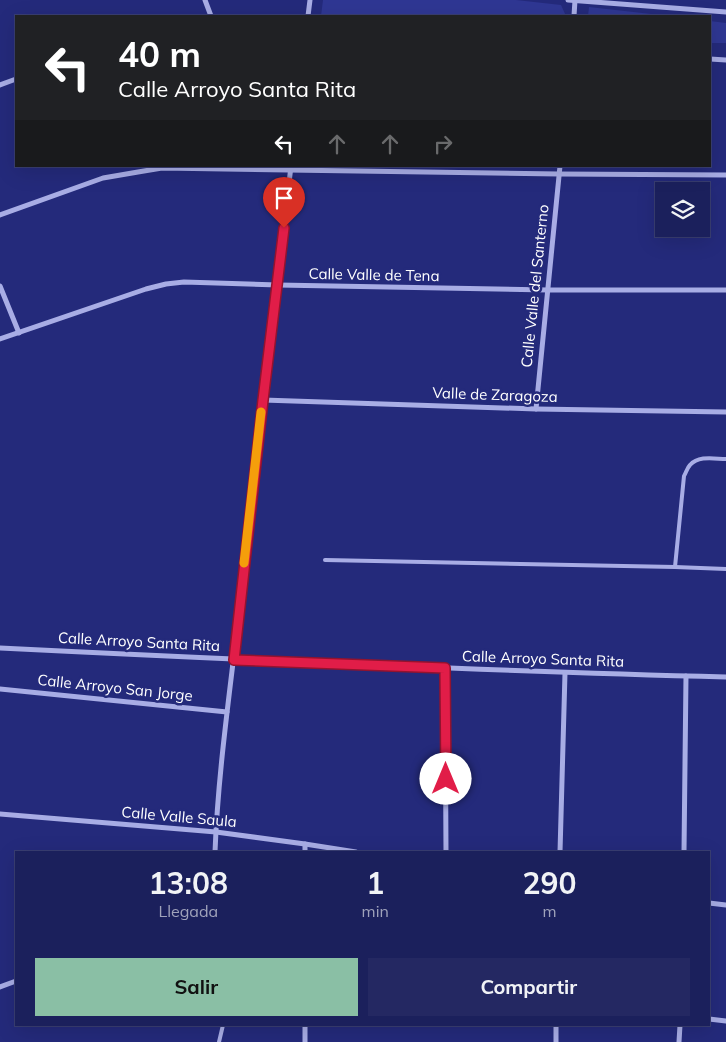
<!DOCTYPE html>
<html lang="es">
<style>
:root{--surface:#1b205c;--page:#242862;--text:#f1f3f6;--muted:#a0a3bb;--line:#393e72;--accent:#8abfa5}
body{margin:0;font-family:Mulish,sans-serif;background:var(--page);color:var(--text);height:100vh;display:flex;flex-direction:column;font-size:19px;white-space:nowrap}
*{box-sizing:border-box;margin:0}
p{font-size:16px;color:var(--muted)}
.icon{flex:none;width:28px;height:28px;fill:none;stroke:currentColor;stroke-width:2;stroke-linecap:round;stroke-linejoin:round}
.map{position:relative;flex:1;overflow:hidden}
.panel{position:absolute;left:15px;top:851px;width:695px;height:175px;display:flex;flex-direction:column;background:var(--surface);border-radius:0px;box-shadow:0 5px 20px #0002,0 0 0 1px var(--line)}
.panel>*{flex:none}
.guide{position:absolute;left:15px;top:15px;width:696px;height:152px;border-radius:0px;box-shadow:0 5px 20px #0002,0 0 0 1px var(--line);background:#202124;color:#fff;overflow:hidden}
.fabs{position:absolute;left:655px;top:182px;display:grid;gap:10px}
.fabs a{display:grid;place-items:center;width:55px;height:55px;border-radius:0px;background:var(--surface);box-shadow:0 5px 20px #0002,0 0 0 1px var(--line);font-size:25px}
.pin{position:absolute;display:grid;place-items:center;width:42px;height:42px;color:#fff;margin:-51px -21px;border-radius:50% 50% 50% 0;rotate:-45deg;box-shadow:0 0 5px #0007}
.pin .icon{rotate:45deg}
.me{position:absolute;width:55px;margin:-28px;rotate:0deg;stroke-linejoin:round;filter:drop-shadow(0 0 4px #0008)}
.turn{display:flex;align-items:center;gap:18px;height:105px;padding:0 20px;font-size:22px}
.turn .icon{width:65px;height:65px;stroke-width:2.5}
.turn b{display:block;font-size:35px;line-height:42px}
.lanes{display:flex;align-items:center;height:48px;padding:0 20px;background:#0003;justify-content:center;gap:25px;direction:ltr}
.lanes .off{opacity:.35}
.eta{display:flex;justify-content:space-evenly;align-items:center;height:85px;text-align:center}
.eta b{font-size:30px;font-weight:700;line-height:35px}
.button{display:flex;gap:10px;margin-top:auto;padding:10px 20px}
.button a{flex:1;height:58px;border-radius:0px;background:var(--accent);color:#111;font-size:20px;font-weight:700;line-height:58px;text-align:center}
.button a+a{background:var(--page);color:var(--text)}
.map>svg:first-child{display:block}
.green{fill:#2f3793}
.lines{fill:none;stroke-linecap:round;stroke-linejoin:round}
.lane{stroke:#a8ade5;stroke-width:4}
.street{stroke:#a8ade5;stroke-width:5}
.route-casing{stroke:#92132f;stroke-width:12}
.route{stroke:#e11d48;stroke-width:9}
.slow{stroke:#f59e0b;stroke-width:9}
.labels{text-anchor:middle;stroke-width:5;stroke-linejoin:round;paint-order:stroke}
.street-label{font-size:15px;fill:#fff;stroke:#242a7b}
</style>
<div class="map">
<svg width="726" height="1042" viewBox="0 0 726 1042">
<rect width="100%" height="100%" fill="#242a7b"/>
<g class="green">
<path d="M323,0H516L561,5L566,16H321Z"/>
<path d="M589,7L669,16H588Z"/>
<path d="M710,21L726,23V43H710Z"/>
</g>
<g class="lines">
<g class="lane">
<path d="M325,560L675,567L726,569"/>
<path d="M675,567L684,476C686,473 687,468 690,465C699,455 715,459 726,459"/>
<path d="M219,1042L223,1025"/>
</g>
<g class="street">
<path d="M205,0L211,16"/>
<path d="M568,0L726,12"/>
<path d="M308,16L310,0"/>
<path d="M574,16L575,0"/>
<path d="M710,59L726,60"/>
<path d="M0,85L16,79"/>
<path d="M0,215L103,178L138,172L162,168L559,174L726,175"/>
<path d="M0,286L19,333"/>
<path d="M0,339L146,289L166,284L184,282L278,285L548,290H726"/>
<path d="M263,400L536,409L726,412"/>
<path d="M536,409L560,166"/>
<path d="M0,648C242,660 484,671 726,677"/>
<path d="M445,668L446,852"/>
<path d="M0,689L227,712"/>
<path d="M0,814L216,832L305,844L356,852"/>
<path d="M215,852C218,772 230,692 239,612C256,463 274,315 291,166"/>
<path d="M305,852V844"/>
<path d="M560,852L565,673"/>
<path d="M684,852L686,676"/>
<path d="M709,903L726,905"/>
<path d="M0,987L16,981"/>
<path d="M709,1019L726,1021"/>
<path d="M305,1025V1042"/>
<path d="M556,1042V1025"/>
<path d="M679,1042L680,1025"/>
</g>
</g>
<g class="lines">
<defs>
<path id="route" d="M284,228L263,400L234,660L445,668L446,779"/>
</defs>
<use href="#route" class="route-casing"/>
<use href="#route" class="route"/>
<path class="slow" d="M244,563L261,412"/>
</g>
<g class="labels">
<g class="street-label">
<text transform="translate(374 275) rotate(1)" y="5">Calle Valle de Tena</text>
<text transform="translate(535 286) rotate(-84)" y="5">Calle Valle del Santerno</text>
<text transform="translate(495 395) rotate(2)" y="5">Valle de Zaragoza</text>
<text transform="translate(139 642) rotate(3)" y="5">Calle Arroyo Santa Rita</text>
<text transform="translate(543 659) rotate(2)" y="5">Calle Arroyo Santa Rita</text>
<text transform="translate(115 688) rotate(6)" y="5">Calle Arroyo San Jorge</text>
<text transform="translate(179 817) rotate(5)" y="5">Calle Valle Saula</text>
</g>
</g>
</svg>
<div class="fabs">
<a><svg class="icon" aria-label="layers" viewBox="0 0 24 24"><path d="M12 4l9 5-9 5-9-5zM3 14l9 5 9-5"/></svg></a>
</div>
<div class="pin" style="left:284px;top:228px;background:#d93025"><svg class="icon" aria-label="arrive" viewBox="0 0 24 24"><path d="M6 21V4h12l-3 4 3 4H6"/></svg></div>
<svg class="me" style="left:446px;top:779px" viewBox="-20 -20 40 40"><circle r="19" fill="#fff"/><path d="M0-13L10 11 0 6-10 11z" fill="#e11d48"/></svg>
<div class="guide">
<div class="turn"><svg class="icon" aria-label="left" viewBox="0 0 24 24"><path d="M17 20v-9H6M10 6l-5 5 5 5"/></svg><div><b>40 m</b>Calle Arroyo Santa Rita</div></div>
<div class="lanes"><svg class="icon" aria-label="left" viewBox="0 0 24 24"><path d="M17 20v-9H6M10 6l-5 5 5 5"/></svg><svg class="icon off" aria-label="ahead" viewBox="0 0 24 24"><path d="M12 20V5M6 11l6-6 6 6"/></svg><svg class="icon off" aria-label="ahead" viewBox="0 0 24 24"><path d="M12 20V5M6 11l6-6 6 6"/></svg><svg class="icon off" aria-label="right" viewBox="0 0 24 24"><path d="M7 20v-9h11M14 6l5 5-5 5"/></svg></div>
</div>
<section class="panel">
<div class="eta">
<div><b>13:08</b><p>Llegada</p></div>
<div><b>1</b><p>min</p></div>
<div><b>290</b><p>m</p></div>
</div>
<div class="button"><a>Salir</a><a>Compartir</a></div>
</section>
</div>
